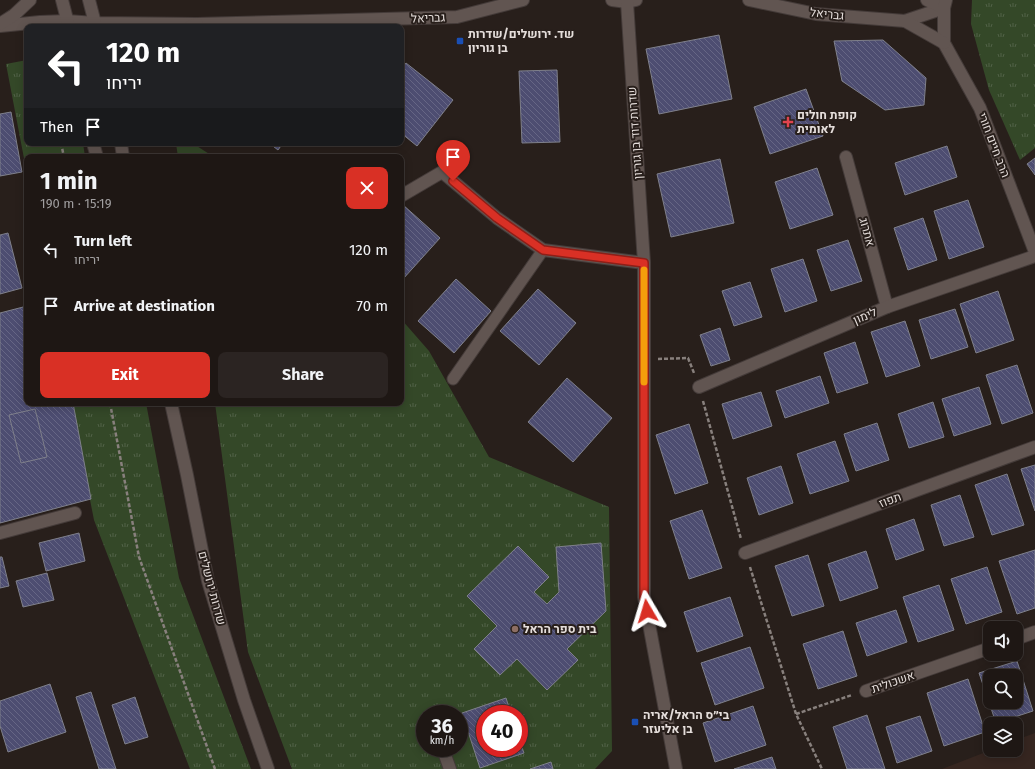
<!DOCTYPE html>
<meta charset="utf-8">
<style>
:root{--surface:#1e1714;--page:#2b2422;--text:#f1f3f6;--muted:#a19fa0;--line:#3c3634;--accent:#d93025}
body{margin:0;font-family:"Fira Sans",Heebo,sans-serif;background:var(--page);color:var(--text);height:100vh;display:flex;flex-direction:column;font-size:15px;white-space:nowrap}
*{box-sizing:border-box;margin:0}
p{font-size:13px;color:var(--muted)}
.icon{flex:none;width:22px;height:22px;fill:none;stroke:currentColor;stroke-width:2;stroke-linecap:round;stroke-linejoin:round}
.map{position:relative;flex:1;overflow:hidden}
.sheet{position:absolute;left:24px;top:154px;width:380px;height:252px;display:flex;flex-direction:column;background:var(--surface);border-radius:8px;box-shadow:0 2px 10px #0003,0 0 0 1px var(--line)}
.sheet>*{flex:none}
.hud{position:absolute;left:24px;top:24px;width:380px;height:122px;border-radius:8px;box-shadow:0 2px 10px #0003,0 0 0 1px var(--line);background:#202124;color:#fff;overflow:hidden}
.buttons{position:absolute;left:983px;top:621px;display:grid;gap:8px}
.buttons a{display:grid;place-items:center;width:40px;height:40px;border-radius:8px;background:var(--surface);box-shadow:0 2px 10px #0003,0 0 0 1px var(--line);font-size:20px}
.speed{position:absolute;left:416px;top:705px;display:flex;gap:8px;font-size:20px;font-weight:700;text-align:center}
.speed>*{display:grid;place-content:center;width:52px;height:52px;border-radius:50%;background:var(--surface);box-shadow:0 2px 10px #0003,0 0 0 1px var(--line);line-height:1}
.speed small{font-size:10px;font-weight:400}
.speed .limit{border:6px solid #d22;background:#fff;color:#111}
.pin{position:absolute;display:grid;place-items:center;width:34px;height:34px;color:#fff;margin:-41px -17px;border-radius:50% 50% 50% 0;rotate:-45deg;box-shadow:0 0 4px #0007}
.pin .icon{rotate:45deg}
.me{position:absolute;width:44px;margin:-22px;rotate:353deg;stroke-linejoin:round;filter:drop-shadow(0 0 3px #0008)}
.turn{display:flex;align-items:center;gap:14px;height:84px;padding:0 16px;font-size:18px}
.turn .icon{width:52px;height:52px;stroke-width:2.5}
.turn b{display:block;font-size:28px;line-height:34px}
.then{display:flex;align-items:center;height:38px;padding:0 16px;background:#0003;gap:8px;font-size:15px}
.round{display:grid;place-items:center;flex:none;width:42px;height:42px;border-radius:8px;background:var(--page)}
.overview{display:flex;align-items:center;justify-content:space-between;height:68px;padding:0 16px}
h1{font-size:24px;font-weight:700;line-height:30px}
.button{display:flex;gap:8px;margin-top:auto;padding:8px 16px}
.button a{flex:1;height:46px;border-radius:8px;background:var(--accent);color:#fff;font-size:16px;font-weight:700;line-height:46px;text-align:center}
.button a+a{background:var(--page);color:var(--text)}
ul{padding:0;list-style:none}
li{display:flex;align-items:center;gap:12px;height:56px;padding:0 16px}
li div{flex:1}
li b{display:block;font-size:15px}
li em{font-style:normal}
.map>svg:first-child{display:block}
.built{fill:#362620}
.grass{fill:url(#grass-tufts);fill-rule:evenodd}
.building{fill:url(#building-back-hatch);stroke:#7f808b;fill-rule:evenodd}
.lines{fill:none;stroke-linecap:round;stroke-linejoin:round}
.service-casing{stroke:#443b39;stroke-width:13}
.minor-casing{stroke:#443b39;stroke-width:14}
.tertiary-casing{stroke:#443b39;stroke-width:14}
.secondary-casing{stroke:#443b39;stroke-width:14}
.path{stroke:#88807d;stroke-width:2.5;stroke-dasharray:4 2;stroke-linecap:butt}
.service{stroke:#615551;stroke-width:11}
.minor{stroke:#615551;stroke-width:12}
.tertiary{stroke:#615551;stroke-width:12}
.secondary{stroke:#615551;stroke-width:12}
.route-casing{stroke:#8d1f18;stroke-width:10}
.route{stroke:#d93025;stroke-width:7}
.slow{stroke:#f59e0b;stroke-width:7}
.transit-dot{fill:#1a4fb4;stroke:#281f1b;stroke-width:1.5}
.health-dot{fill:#e0444e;stroke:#281f1b;stroke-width:1.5}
.education-dot{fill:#8d6e63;stroke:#281f1b;stroke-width:1.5}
.labels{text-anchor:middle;stroke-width:4;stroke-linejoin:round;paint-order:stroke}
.street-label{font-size:12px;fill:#e5dedb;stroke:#281f1b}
.poi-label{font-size:12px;font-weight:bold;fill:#e5dedb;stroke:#281f1b;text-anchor:start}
</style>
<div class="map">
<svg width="1035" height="769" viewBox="0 0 1035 769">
<defs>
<pattern id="grass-tufts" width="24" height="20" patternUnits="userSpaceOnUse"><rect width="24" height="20" fill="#344828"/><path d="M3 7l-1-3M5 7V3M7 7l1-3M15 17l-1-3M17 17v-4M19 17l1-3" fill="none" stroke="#516247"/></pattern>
<pattern id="building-back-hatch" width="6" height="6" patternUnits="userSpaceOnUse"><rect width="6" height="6" fill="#4d4d71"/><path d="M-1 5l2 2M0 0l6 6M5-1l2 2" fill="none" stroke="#666685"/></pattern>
</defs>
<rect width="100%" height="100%" fill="#281f1b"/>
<path class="built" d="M1035,733V769H942L991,750H1016V740Z"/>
<g class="grass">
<path d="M972,0H1035V148L1020,160L989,90L971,24Z"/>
<path d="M27,60V143H83L85,157H27V174L6,64Z"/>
<path d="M176,143H192L214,157H178Z"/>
<path d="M401,319L429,351L489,457L609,507L612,751L595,769H292L248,652L215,403H401ZM425,714H459V748H425ZM485,714H519V748H485Z"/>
<path d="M71,403H146L179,578L251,769H190L94,520Z"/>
</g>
<g class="building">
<path d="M719,35L732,99L659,114L646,49Z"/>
<path d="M883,40L926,78L924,105L885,110L842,81L834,41Z"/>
<path d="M406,63L453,100L417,146L401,133V69Z"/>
<path d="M557,70L560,142L522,143L519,71Z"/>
<path d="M806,89L823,136L770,154L754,107Z"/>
<path d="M11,112L22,172L0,176V114Z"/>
<path d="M269,143H283L278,150Z"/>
<path d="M947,146L957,177L905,195L895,163Z"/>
<path d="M1035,158V175L1027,164Z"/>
<path d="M720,159L734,223L671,237L657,174Z"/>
<path d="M817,168L833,215L790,229L775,182Z"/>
<path d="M968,200L984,247L949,259L934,211Z"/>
<path d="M402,204L440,238L403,279L401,278V205Z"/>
<path d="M923,218L937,260L908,270L894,228Z"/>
<path d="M8,233L22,288L0,294V235Z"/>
<path d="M848,240L862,281L831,291L817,250Z"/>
<path d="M803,259L817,301L785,312L771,269Z"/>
<path d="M456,279L491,311L454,353L418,321Z"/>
<path d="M750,282L762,317L734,326L722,291Z"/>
<path d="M538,289L576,323L539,365L500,331Z"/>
<path d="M998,291L1014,340L976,353L960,304Z"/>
<path d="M27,306V403H73L91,499L0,523V313Z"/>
<path d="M955,309L968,347L931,359L919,320Z"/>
<path d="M905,321L920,366L886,377L871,332Z"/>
<path d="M720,328L730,360L711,366L700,335Z"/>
<path d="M855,342L868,383L837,393L824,353Z"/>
<path d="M1017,365L1033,413L1002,424L986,375Z"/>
<path d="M820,376L829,403L785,418L776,391Z"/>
<path d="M567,378L612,418L573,462L528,422Z"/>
<path d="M979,387L991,424L954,436L942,399Z"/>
<path d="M761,392L772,426L733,439L722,404Z"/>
<path d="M933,402L944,437L909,448L898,414Z"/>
<path d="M35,409L47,457L21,463L9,415Z"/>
<path d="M877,423L889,460L856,471L844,434Z"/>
<path d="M689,424L708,483L675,494L656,435Z"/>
<path d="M835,441L849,481L810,494L797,454Z"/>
<path d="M1035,465V511L1021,469Z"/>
<path d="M781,466L793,503L759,515L747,478Z"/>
<path d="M1007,474L1024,525L992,535L975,485Z"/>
<path d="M960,495L974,537L944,546L931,505Z"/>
<path d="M702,510L722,568L689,579L670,521Z"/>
<path d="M914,519L924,550L896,560L886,529Z"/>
<path d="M79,533L85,561L46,571L39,543Z"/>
<path d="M601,543L606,611L567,649L578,660L547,690L517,659L500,675L474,649L497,626L467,596L518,546L549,577L534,592L547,604L559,592L556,547Z"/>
<path d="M1035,550V608L1017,614L999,561Z"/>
<path d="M866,551L878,588L840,601L828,564Z"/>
<path d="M808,555L824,606L792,616L775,566Z"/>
<path d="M0,557H2L9,586L0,588Z"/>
<path d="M987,567L1002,612L966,624L951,579Z"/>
<path d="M47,573L54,600L23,607L16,581Z"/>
<path d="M939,585L954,630L918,642L903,597Z"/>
<path d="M730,597L743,636L697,652L684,612Z"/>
<path d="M896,610L907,642L867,656L856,623Z"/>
<path d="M843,631L857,676L818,689L803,644Z"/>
<path d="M750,647L764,688L715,705L701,663Z"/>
<path d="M1017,661L1033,711L996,723L979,673ZM990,676H1016V702H990Z"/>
<path d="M968,679L985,732L944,746L927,693Z"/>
<path d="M50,684L66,732L8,752L0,726V701Z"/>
<path d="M91,692L116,769H99L76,697Z"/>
<path d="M135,697L148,737L125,744L112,705Z"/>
<path d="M506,698L511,714H485V748H519V739L524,753L480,768L462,713Z"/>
<path d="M753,706L766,745L715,762L703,723Z"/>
<path d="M867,715L885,769H847L833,727Z"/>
<path d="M920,716L932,751L897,763L886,727Z"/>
<path d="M772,757L776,769H734Z"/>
<path d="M551,762L553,769H530Z"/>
</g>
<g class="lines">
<defs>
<path id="service" d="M453,379L543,250"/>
<g id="minor">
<path d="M749,0L816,14L905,21L944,8"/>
<path d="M927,0L944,8"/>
<path d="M946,0L944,8V43L980,108L1035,252"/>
<path d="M905,21L944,43"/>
<path d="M846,157L887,307"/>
<path d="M401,196L442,172L497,218L543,250L644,263"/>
<path d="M699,387L887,307L1035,256"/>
<path d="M0,533L75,513"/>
<path d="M745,553L1035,447"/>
<path d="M1016,639L1035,632"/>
<path d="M866,691L990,648"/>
<path d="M445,755L450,769"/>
</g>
<g id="tertiary">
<path d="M612,0L627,2L636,0"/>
<path d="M627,2L644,263V597L676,769"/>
<path d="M0,26L40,22L67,21L95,23L197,24L457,17L523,0"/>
</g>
<g id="secondary">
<path d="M62,0L69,27"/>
<path d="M89,0L96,27"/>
<path d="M0,24L14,15L30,0"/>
<path d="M190,27L197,24"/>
<path d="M93,143L97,157"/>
<path d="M121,143L123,157"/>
<path d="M171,403L187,475L208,581L244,700L268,769"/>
</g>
</defs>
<use href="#service" class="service-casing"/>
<use href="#minor" class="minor-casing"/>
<use href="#tertiary" class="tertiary-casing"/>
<use href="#secondary" class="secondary-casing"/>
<g class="path">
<path d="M61,143L64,157"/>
<path d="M658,359L688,358L694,373"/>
<path d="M703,401L741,539"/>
<path d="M110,403L139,557L215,769"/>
<path d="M750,567L796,714L822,769"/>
<path d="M796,714L852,695"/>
</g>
<use href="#service" class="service"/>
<use href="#minor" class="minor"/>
<use href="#tertiary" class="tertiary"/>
<use href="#secondary" class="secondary"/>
</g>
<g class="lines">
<defs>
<path id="route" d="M453,181L497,218L543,250L644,263V597L647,611"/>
</defs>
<use href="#route" class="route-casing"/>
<use href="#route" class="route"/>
<path class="slow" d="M644,270V382"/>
</g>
<g class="transit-dot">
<rect x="456" y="37" width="8" height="8" rx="2"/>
<rect x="631" y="718" width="8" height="8" rx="2"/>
</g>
<path class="health-dot" d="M786 116h4v4h4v4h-4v4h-4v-4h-4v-4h4z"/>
<circle class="education-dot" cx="515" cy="629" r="4"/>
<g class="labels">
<g class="street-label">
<text transform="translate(827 14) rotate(6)" y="4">גבריאל</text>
<text transform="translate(428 18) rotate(-2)" y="4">גבריאל</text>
<text transform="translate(635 133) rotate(-94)" y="4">שדרות דוד בן גוריון</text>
<text transform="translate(994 145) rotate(69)" y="4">הרב חיים חורי</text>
<text transform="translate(867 232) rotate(75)" y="4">אתרוג</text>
<text transform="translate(865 316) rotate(-23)" y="4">לימון</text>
<text transform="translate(890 500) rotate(-20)" y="4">תפוז</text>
<text transform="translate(212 588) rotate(75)" y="4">שדרות ירושלים</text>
<text transform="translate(893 682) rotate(-19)" y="4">אשכולית</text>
</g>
<g class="poi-label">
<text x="468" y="38">שד. ירושלים/שדרות<tspan x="468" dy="14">בן גוריון</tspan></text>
<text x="797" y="119">קופת חולים<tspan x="797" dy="14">לאומית</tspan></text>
<text x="523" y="633">בית ספר הראל</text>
<text x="643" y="719">בי״ס הראל/אריה<tspan x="643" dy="14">בן אליעזר</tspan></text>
</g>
</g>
</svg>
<div class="buttons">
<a><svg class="icon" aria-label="sound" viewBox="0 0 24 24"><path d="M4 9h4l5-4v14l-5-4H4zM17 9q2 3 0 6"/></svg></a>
<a><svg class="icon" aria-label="search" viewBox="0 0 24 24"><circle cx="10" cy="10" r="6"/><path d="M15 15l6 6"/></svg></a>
<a><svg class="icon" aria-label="layers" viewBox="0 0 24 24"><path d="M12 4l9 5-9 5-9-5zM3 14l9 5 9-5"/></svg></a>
</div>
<div class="speed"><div>36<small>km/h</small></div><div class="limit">40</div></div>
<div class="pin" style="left:453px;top:181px;background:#d93025"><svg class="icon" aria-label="arrive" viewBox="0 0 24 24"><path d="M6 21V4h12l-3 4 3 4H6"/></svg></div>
<svg class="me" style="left:647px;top:611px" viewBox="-20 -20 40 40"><path d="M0-17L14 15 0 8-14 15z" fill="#d93025" stroke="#fff" stroke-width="4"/></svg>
<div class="hud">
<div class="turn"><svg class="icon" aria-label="left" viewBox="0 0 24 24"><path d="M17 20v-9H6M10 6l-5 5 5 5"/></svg><div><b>120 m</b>יריחו</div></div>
<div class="then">Then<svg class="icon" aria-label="arrive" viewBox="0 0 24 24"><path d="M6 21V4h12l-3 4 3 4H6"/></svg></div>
</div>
<section class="sheet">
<div class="overview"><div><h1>1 min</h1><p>190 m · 15:19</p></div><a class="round" style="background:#d93025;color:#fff"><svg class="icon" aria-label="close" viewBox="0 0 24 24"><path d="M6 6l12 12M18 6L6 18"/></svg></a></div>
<ul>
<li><svg class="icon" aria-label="left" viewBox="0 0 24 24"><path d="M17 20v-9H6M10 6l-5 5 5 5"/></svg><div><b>Turn left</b><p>יריחו</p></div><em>120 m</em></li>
<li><svg class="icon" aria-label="arrive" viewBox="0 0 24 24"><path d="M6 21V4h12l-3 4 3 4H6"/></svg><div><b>Arrive at destination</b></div><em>70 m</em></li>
</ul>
<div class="button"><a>Exit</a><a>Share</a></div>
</section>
</div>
